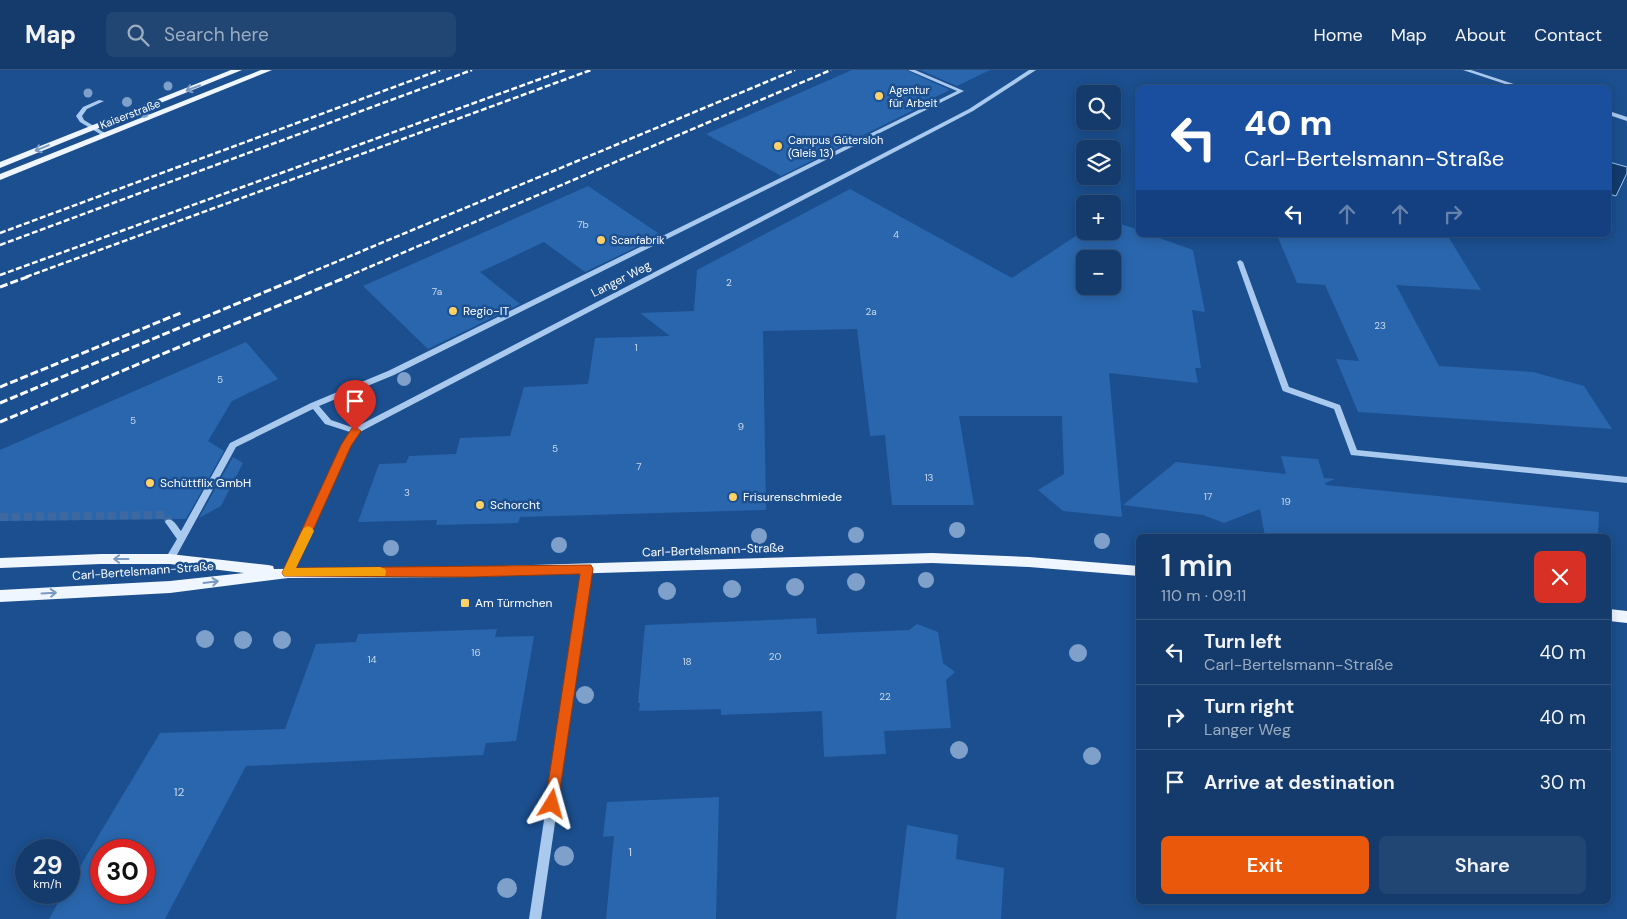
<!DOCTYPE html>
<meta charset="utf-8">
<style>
:root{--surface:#143b6b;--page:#214673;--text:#f1f3f6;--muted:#9dadc1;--line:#33557e;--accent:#ea580c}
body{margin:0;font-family:"DM Sans",sans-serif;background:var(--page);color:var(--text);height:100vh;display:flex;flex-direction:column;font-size:19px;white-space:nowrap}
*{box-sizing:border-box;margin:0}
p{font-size:16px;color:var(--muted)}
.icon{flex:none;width:28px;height:28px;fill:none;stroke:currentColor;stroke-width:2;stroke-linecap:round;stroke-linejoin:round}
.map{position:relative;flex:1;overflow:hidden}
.panel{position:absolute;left:1136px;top:464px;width:475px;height:370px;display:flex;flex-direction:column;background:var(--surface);border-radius:8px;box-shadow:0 2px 12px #0003,0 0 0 1px var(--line)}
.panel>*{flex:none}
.guide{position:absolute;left:1136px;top:15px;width:475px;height:152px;border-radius:8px;box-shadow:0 2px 12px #0003,0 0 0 1px var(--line);background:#1a4fa0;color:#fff;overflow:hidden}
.fabs{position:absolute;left:1076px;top:15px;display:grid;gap:10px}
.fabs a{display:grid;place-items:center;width:45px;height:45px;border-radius:8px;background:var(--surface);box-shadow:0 2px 12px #0003,0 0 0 1px var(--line);font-size:25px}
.speed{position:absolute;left:15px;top:769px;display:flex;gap:10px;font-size:25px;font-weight:700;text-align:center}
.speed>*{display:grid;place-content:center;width:65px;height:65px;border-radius:50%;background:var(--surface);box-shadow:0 2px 12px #0003,0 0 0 1px var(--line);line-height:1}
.speed small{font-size:12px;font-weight:400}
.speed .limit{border:8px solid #d22;background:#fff;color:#111}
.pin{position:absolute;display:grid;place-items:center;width:42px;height:42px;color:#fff;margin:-51px -21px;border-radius:50% 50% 50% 0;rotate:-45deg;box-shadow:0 0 5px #0007}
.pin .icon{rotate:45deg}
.me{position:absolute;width:55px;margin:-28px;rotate:8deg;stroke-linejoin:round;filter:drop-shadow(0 0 4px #0008)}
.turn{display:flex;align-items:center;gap:18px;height:105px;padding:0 25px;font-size:22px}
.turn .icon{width:65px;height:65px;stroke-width:2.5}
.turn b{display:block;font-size:35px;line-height:42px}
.lanes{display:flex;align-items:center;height:48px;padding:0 25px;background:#0003;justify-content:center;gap:25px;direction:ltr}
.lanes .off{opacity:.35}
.round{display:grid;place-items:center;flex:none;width:52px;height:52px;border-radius:8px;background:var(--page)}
.headline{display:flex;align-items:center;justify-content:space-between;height:85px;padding:0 25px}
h1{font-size:30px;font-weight:600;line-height:38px}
.primary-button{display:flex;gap:10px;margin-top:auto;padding:10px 25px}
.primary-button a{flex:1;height:58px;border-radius:8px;background:var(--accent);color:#fff;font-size:20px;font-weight:600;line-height:58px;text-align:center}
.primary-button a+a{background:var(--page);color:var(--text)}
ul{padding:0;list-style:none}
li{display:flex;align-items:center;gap:15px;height:65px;padding:0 25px;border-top:1px solid var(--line)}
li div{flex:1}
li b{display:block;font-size:19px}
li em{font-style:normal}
header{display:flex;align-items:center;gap:30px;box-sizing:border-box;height:70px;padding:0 25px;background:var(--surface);border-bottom:1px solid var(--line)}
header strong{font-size:24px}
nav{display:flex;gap:28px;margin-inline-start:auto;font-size:18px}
.search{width:350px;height:45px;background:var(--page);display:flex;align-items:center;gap:12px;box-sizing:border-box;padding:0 18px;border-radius:8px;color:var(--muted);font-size:19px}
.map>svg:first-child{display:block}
.water{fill:#123a6d;stroke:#9cc4f0}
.building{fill:#2a66ad;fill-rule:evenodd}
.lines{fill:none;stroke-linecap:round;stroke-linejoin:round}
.minor-tunnel{stroke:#3d69a0;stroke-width:8;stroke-dasharray:8 4;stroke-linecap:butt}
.minor{fill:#a9c9ee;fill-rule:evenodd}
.major{fill:#f0f6ff;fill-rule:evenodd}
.rail-far1{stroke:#fff;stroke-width:2.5;stroke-dasharray:6 2.5;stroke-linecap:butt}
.rail{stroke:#fff;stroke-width:3;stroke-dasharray:8 3;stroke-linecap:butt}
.tree{fill:#7ea0ca}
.oneway{stroke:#7b9ac1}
.route{fill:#ea580c;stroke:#983908}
.slow{fill:#f59e0b}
.poi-dot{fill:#ffd166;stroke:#1b4f8f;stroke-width:2}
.labels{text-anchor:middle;stroke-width:5;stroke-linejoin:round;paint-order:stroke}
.number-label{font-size:10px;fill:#cad9ea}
.far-poi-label{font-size:11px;fill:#fff;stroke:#1b4f8f;text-anchor:start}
.far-street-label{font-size:11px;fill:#fff;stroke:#1b4f8f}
.street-label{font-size:12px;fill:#fff;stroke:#1b4f8f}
.poi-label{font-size:12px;fill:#fff;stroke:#1b4f8f;text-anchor:start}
.near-number-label{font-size:12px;fill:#cad9ea}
</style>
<header>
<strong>Map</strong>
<div class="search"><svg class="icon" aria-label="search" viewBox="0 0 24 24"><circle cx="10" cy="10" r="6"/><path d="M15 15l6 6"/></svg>Search here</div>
<nav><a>Home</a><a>Map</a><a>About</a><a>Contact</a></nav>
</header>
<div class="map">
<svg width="1627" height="849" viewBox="0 0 1627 849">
<rect width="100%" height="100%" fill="#1b4f8f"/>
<path class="water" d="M1609,92L1627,97V103L1616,126L1609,124Z"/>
<g class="building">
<path d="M852,0H906L950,20L933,28L936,29L781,106L706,64Z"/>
<path d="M920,0H990L957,16Z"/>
<path d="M588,116L661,165L585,202L544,172L480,202L520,234L428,279L363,216Z"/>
<path d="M850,119L1012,208L1085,160L1112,161V151L1139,160V165H1151L1193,180L1205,242L1192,240L1201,298H1195L1198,313L1109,303L1122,447L1063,441L1038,420L1064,404L1062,346H959L974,435H892L885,365L870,366L857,259L763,261L766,440L520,447L518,453L436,455L437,450L358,452L379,394L406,393L409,386L456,384L460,368L510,366L524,317L588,314L595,268L670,266L640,243L694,241L697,200ZM1085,189H1112V216H1085Z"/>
<path d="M1277,165H1397L1449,168L1481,220L1396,215L1439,296L1533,302L1584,316L1612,359L1358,342L1336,289L1359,291L1325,215L1297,213Z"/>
<path d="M246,272L278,309L232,331L208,371L224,381L186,449L0,451V380Z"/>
<path d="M1281,386L1318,389L1324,408L1335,409L1325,413L1326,415L1599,442L1598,466H1265L1260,439L1224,453L1203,445L1123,435L1176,392L1286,404Z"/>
<path d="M233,387L243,393L221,436L199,448Z"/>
<path d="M816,548L817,564L909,560L917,554L938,562L943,593L955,602L946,610L951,658L884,661L886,684L824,687L822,641L721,645V639L639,641L640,633H638L645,555Z"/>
<path d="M497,559L495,567L534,566L516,671L486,673L483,685L246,696L165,849H49L64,822H69V815L160,663L285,659L316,574L356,572L358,564ZM101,780H144V822H101Z"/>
<path d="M719,727L716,849H606L614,766L603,767L607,732Z"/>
<path d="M907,755L958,765L956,789L1004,798L1001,849H896Z"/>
</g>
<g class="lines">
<path class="minor-tunnel" d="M0,447L166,445L169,452"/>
<g class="minor">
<path d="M908,0H915L964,21L394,305L319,336L331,350L354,358L969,39L1029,0H1036L973,41L358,363L350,376L291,506L288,507L285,506L283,503L342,375L350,362L325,354L313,339L236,377L173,492H167L165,489L177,469L165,452L166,450C173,447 177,456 181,461L230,373L311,333L388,301L957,21Z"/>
<path d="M1463,0H1471L1526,18H1517Z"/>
<path d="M99,30L104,31L87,39L82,46L84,50L107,64L108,65L105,67L80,52L76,46L83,37Z"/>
<path d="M1609,41L1627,47V51L1609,45Z"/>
<path d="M1240,190L1243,192L1289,317L1340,335L1357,380L1627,407V413L1351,385L1334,339L1283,321L1282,319L1237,192Z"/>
<path d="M587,495L590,496L592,499L541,849H529L582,499L584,496Z"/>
</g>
<g class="major">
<path d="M231,0H242L0,98V92Z"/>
<path d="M261,0H272L0,110V104Z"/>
<path d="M932,483L1029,487L1139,496V506L1029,497L932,493L467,507L288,508L170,523L0,532V520L170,511L244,503L170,494H101L0,498V488L101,484H170L268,495L273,496L274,499L467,497Z"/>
<path d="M1609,539L1627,541V553L1609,551Z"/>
</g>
<g class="rail-far1">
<path d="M0,163L440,0"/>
<path d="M0,175L472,0"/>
<path d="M0,205L565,0"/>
<path d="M26,207L591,0"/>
<path d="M300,207L795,0"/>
<path d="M346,207L831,0"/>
</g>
<g class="rail">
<path d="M0,217L30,206"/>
<path d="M0,317L183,242"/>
<path d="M0,333L303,206"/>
<path d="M0,352L349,206"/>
</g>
</g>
<g class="tree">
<circle cx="168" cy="16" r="4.5"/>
<circle cx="88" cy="23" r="4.5"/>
<circle cx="127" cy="32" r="5"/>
<circle cx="144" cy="43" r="5"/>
<circle cx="404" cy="309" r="7"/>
<circle cx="957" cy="460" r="8"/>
<circle cx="856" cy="465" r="8"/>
<circle cx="759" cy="466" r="8"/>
<circle cx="1102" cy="471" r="8"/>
<circle cx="559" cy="475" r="8"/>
<circle cx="391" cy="478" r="8"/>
<circle cx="926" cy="510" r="8"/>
<circle cx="856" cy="512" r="9"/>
<circle cx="795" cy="517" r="9"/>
<circle cx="732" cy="519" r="9"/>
<circle cx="667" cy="521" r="9"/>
<circle cx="205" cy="569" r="9"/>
<circle cx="243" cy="570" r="9"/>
<circle cx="282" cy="570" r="9"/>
<circle cx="1078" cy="583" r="9"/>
<circle cx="585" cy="625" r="9"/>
<circle cx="959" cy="680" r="9"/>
<circle cx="1092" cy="686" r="9"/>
<circle cx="564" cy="786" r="10"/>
<circle cx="507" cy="818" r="10"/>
</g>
<defs><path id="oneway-shaft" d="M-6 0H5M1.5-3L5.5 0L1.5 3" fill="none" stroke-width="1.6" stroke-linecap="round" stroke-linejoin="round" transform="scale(1.25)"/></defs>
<g class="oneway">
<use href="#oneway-shaft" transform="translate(193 18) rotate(159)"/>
<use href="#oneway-shaft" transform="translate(42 78) rotate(158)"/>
<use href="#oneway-shaft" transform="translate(121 489) rotate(-180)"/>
<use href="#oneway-shaft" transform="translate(211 512) rotate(-7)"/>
<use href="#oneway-shaft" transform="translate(49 523) rotate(-3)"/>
</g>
<path class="route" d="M355,357L361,361L351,376L296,498L591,495L593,499L557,739L552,741L547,739L545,734L580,504L467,507L284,506L282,503L341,375L352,358Z"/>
<path class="slow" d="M308,456L312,458L314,461L296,498L380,497L385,499L386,502L385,506H284L282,503L302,461L304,458Z"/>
<g class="poi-dot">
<circle cx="879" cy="26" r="5"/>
<circle cx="778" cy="76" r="5"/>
<circle cx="601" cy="170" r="5"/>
<circle cx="453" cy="241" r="5"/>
<circle cx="150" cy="413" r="5"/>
<circle cx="733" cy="427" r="5"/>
<circle cx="480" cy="435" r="5"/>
<rect x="460" y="528" width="10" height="10" rx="2.5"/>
</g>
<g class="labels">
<g class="number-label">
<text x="583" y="158">7b</text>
<text x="896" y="168">4</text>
<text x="729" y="216">2</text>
<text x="437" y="225">7a</text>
<text x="871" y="245">2a</text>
<text x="1380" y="259">23</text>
<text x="636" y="281">1</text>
<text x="220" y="313">5</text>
<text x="133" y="354">5</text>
<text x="741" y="360">9</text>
<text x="555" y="382">5</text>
<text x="639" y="400">7</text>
<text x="929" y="411">13</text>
<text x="407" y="426">3</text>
<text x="1208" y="430">17</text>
<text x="1286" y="435">19</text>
<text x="476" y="586">16</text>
<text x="775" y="590">20</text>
<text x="372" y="593">14</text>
<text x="687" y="595">18</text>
<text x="885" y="630">22</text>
</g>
<g class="far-poi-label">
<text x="889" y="24">Agentur<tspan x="889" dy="13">für Arbeit</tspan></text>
<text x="788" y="74">Campus Gütersloh<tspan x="788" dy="13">(Gleis 13)</tspan></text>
<text x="611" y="174">Scanfabrik</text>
</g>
<g class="far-street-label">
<text transform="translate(130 44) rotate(-21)" y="4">Kaiserstraße</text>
</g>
<g class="street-label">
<text transform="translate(621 209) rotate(-27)" y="4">Langer Weg</text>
<text transform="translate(713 480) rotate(-2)" y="4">Carl-Bertelsmann-Straße</text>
<text transform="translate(143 501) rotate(-4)" y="4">Carl-Bertelsmann-Straße</text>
</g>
<g class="poi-label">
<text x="463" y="245">Regio-IT</text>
<text x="160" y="417">Schüttflix GmbH</text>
<text x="743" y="431">Frisurenschmiede</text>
<text x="490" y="439">Schorcht</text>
<text x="475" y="537">Am Türmchen</text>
</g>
<g class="near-number-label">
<text x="179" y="726">12</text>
<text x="630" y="786">1</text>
</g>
</g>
</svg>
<div class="fabs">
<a><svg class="icon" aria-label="search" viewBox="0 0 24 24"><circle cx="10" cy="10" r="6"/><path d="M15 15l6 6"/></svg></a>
<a><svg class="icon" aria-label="layers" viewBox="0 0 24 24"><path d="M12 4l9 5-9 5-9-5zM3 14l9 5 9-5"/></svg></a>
<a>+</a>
<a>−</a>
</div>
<div class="speed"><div>29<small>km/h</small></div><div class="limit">30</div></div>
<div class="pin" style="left:355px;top:361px;background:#d93025"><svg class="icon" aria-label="arrive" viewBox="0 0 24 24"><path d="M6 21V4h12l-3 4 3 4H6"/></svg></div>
<svg class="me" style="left:552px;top:734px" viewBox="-20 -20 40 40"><path d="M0-17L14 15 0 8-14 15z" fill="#ea580c" stroke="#fff" stroke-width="4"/></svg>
<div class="guide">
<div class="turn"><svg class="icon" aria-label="left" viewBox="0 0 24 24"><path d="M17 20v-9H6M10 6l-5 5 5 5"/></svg><div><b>40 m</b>Carl-Bertelsmann-Straße</div></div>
<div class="lanes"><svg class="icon" aria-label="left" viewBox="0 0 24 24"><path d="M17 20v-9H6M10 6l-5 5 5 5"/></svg><svg class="icon off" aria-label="ahead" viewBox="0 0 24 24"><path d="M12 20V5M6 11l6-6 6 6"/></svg><svg class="icon off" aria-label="ahead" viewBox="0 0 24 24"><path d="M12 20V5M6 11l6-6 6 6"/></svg><svg class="icon off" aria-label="right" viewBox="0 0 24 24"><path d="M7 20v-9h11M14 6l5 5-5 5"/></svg></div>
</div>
<section class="panel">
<div class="headline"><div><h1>1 min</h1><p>110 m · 09:11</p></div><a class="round" style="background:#d93025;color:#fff"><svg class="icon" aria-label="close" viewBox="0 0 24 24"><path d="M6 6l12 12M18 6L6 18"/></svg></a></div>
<ul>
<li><svg class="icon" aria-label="left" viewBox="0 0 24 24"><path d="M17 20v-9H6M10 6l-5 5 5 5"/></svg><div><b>Turn left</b><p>Carl-Bertelsmann-Straße</p></div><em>40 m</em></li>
<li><svg class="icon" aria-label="right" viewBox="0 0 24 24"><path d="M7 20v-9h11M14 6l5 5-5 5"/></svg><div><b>Turn right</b><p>Langer Weg</p></div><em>40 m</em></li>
<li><svg class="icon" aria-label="arrive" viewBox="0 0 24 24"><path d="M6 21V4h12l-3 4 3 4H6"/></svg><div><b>Arrive at destination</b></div><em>30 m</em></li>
</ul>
<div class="primary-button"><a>Exit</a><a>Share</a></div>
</section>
</div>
